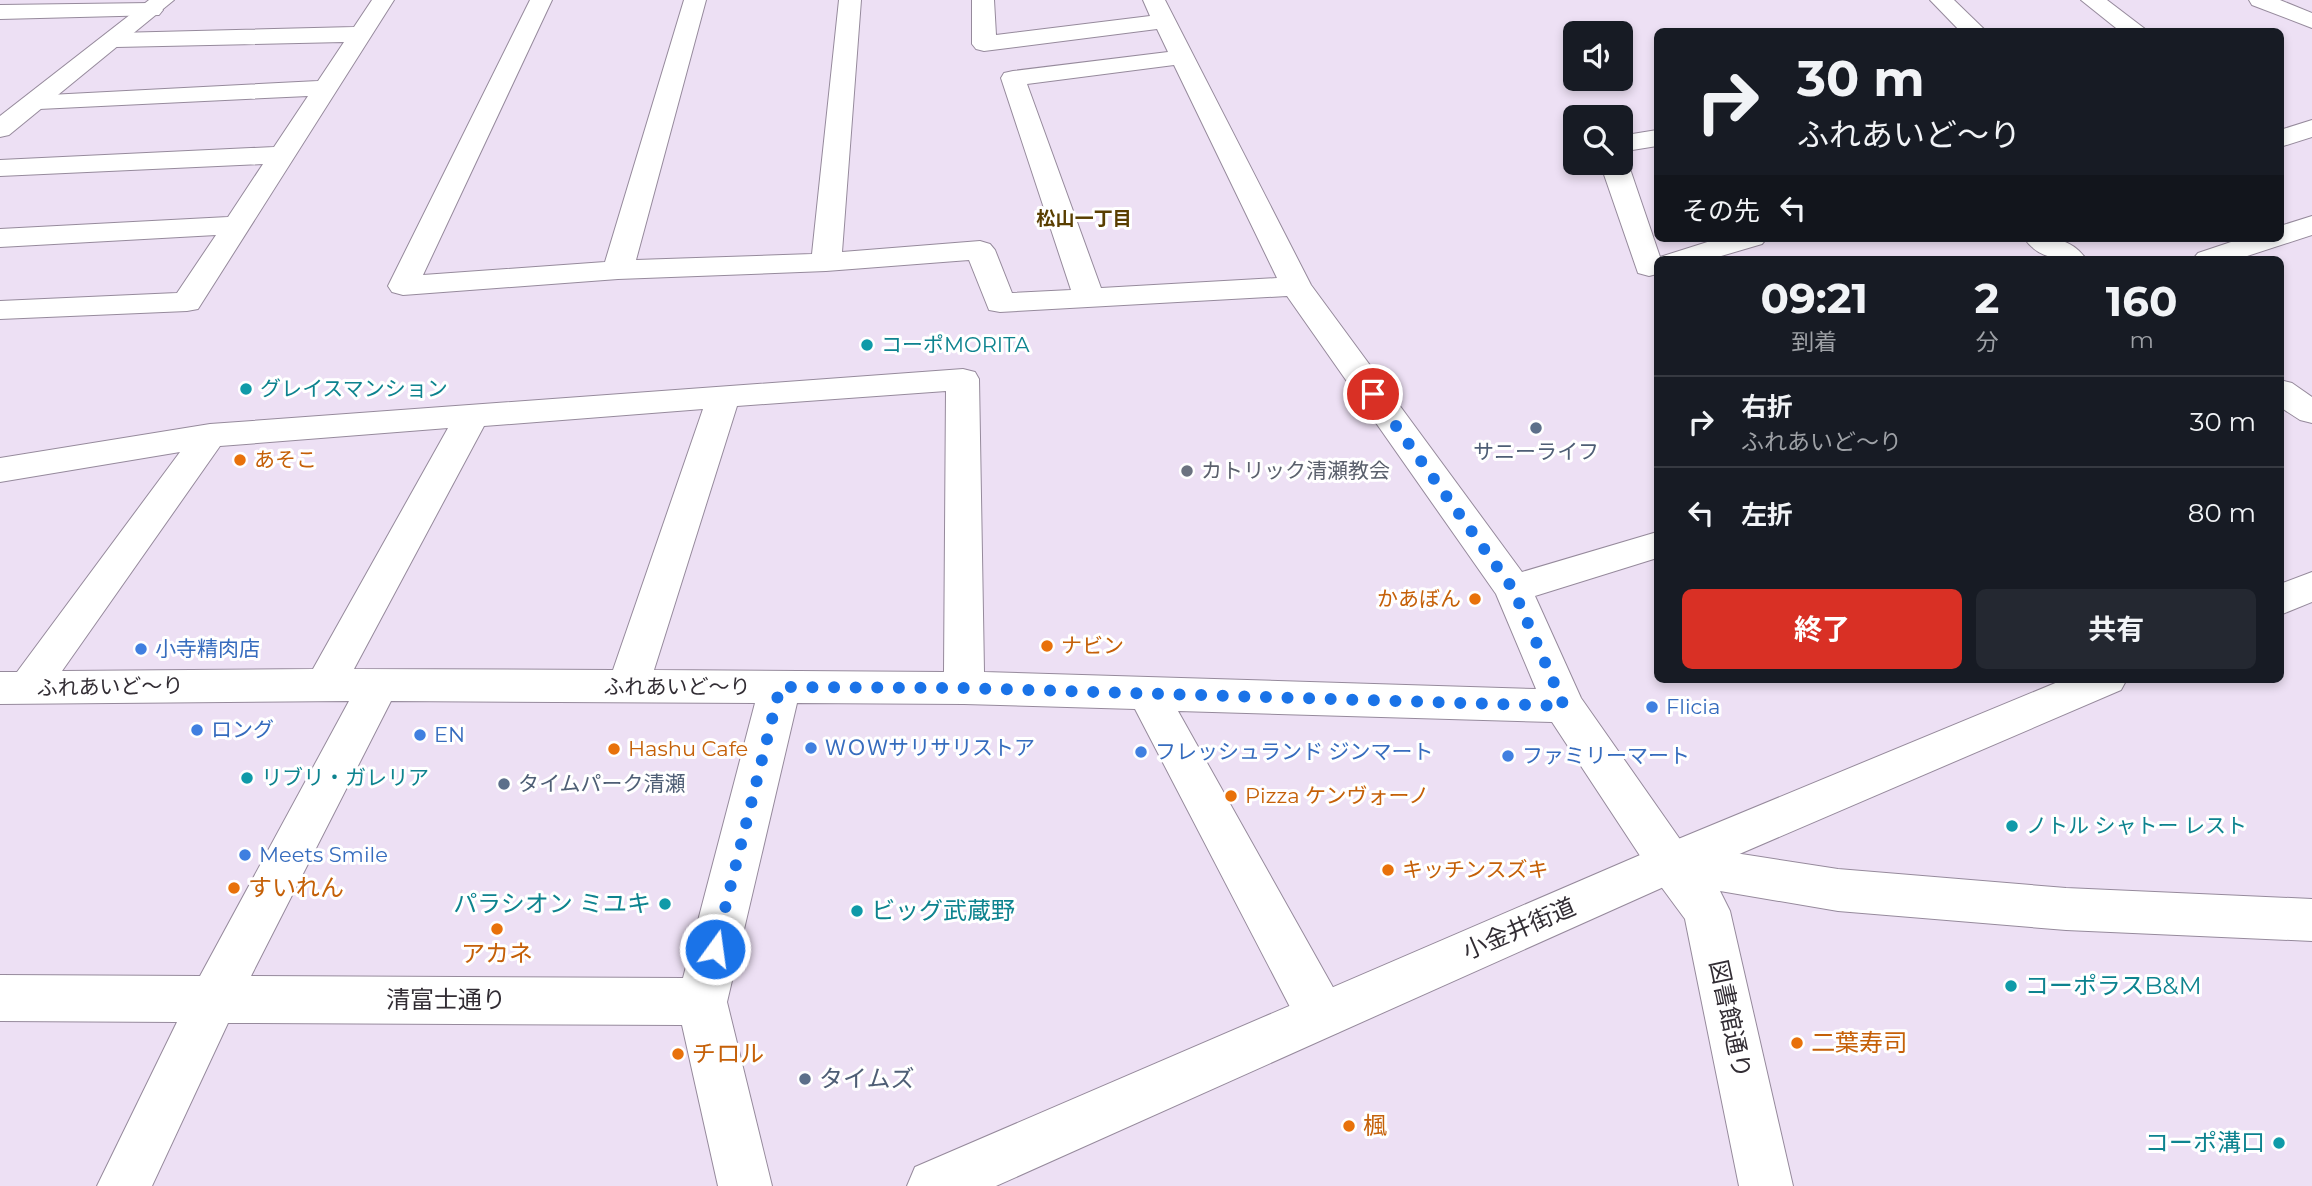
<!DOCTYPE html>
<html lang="ja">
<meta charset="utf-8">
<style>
:root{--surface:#171b24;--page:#242831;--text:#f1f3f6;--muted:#9ea1a6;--line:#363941;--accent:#d93025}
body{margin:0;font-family:Montserrat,"Noto Sans JP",sans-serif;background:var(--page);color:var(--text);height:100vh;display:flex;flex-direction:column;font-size:26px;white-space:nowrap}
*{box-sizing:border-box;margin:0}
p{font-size:23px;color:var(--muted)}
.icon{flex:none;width:38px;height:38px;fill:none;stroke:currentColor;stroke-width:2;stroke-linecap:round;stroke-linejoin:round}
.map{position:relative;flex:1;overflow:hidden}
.drawer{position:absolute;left:1654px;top:256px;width:630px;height:427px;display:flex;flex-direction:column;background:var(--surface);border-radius:10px;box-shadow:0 4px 10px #0003}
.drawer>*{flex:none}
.top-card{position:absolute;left:1654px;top:28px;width:630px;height:214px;border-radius:10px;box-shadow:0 4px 10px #0003;background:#171b24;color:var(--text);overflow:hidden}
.fabs{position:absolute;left:1563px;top:21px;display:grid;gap:14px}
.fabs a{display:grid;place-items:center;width:70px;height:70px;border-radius:10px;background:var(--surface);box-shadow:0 4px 10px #0003;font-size:35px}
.pin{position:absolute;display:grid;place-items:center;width:60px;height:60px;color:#fff;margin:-30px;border:4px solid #fff;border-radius:50%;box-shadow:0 2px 7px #0007}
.me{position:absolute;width:77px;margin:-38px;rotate:14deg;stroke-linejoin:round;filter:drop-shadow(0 0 5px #0008)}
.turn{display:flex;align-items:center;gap:24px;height:147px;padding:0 28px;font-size:32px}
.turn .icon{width:91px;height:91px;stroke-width:2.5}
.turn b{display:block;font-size:49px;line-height:60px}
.then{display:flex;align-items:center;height:66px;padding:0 28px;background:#0003;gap:14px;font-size:26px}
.eta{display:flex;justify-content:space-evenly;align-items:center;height:119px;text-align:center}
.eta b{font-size:42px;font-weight:700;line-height:49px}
.primary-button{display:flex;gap:14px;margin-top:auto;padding:14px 28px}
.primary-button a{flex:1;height:80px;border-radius:10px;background:var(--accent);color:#fff;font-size:28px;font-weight:700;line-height:80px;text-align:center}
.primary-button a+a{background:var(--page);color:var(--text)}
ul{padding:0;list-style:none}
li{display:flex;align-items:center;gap:21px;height:91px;padding:0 28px;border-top:2px solid var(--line)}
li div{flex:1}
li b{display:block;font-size:26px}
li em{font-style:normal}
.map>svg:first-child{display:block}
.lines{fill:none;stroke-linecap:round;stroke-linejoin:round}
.minor-casing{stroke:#968a9c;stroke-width:2}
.major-casing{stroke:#968a9c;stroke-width:2}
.minor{fill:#fff;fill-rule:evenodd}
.major{fill:#fff;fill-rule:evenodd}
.route{stroke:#1a73e8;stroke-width:12;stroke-dasharray:0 21.6}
.culture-dot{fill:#0f9aa8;stroke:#fff;stroke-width:2.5}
.service-dot{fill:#5c6f8a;stroke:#fff;stroke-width:2.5}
.food-dot{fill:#e8710a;stroke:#fff;stroke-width:2.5}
.worship-dot{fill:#6b7280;stroke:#fff;stroke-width:2.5}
.shop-dot{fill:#3f7fe0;stroke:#fff;stroke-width:2.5}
.labels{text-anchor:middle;stroke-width:6;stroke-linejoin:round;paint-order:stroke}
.far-neighbourhood-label{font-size:19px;font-weight:bold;fill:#593e00;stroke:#fff}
.culture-label{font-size:21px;fill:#0d838f;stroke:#fff;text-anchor:start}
.service-label{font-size:21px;fill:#4e5e75;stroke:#fff}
.food-label{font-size:21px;fill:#c56008;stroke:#fff;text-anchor:start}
.worship-label{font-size:21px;fill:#5b616d;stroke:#fff;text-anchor:start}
.shop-label{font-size:21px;fill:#366cbe;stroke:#fff;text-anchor:start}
.street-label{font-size:21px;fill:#322d34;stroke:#fff}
.near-food-label{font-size:24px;fill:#c56008;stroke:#fff;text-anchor:start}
.near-culture-label{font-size:24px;fill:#0d838f;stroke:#fff;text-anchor:end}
.near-street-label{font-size:24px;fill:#322d34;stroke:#fff}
.near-service-label{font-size:24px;fill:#4e5e75;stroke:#fff;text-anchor:start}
</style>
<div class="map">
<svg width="2312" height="1186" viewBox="0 0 2312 1186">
<rect width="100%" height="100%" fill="#ede0f4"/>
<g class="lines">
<defs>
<g id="minor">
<path d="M372,0H394L198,309L187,311L0,319V301L177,293L216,235L0,247V229L228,217L263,164L0,176V160L274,147L308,96L39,109L30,106L26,101L30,96L318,81L344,42L116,47L108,45L104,40L108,35L116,33L354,27Z"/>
<path d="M530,0H552L423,275L605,262L684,0H706L636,260L812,254L839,0H861L842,252L980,241L990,244L995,250L1012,293L1071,290L1001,78L1004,73L1013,71L1168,52L1157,29L984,51L976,49L972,44V0H994L996,35L1150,16L1143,0H1165L1311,285L1522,572L1657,532V558L1535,596L1581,698L1684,845L1838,869L2066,888L2312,899V941L2066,930L1838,911L1720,891L1730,911L1793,1186H1739L1685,919L1654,877L1552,722L1178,711L1339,998L1346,1015L1339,1032L1321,1039L1303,1032L1135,709L964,704L797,703L727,1002L772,1186H718L682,1025L228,1023L152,1186H97L177,1022L0,1021V975L200,976L349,701L0,704V672H17L180,452L0,482V458L210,424L963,369L975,372L979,379L984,672L1536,689L1496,594L1287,296L1000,312L989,310L969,260L826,271L618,279L403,295L392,292L388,286ZM1174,65L1277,278L1101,288L1027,84ZM946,391L944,672L654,670L737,406ZM703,409L613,670L354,669L484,426ZM448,428L313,669L62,671L220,446ZM391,701L755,703L683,978L251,976Z"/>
<path d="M1930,0H1954L1987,32H1961Z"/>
<path d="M2081,0H2107L2149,32H2121Z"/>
<path d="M2249,0H2280L2312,13V28L2252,5Z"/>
<path d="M151,3L159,5L163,10L159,15L0,19V5Z"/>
<path d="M2312,120V137L2280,147V130Z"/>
<path d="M1657,130V146L1620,152V136Z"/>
<path d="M1620,156L1628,163L1660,257L1720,238H1767L1762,244L1711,259H1657V274L1649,276L1638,273L1600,163H1620Z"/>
<path d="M2312,216V235L2238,259H2193L2198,253L2243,238H2280V226Z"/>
<path d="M2024,238C2049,238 2070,236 2086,259C2061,259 2040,261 2024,238Z"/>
<path d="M2280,380L2292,383L2312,397V423L2300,420L2280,407Z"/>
</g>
<g id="major">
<path d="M149,0H174L9,135L0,137V116Z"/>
<path d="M2312,572V602L2280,615V584Z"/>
<path d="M2065,679H2127L2121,690L1686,877L996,1186H907L915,1167L1654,849Z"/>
</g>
</defs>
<use href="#minor" class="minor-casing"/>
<use href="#major" class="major-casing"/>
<use href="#minor" class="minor"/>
<use href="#major" class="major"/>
</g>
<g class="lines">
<path class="route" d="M715,949L780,687L964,688L1564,706L1513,589L1373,394"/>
</g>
<g class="culture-dot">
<circle cx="867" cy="345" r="7"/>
<circle cx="246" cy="389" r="7"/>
<circle cx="247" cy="778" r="7"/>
<circle cx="2012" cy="826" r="7"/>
<circle cx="665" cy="904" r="7"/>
<circle cx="857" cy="911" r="7"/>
<circle cx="2011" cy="986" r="7"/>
<circle cx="2279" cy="1143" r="7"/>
</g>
<g class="service-dot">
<circle cx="1536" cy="428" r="7"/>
<circle cx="504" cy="784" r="7"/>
<circle cx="805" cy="1079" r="7"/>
</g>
<g class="food-dot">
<circle cx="240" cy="460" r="7"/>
<circle cx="1475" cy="599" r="7"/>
<circle cx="1047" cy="646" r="7"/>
<circle cx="614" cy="749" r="7"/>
<circle cx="1231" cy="796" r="7"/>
<circle cx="1388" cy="870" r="7"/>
<circle cx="234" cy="888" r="7"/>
<circle cx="497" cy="929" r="7"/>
<circle cx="1797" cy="1043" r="7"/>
<circle cx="678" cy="1054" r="7"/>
<circle cx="1349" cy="1126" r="7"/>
</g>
<circle class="worship-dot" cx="1187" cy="471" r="7"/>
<g class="shop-dot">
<circle cx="141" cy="649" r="7"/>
<circle cx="1652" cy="707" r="7"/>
<circle cx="197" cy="730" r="7"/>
<circle cx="420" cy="735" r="7"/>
<circle cx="811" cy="748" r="7"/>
<circle cx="1141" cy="752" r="7"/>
<circle cx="1508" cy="756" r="7"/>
<circle cx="245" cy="855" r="7"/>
</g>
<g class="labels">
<g class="far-neighbourhood-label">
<text x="1084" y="225">松山一丁目</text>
</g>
<g class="culture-label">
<text x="881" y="352">コーポMORITA</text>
<text x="260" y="396">グレイスマンション</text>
<text x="261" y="785">リブリ・ガレリア</text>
<text x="2026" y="833">ノトル シャトー レスト</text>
</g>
<g class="service-label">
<text x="1536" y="459">サニーライフ</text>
<text x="518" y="791" text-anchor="start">タイムパーク清瀬</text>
</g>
<g class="food-label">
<text x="254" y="467">あそこ</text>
<text x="1461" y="606" text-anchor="end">かあぼん</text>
<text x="1061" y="653">ナビン</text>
<text x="628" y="756">Hashu Cafe</text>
<text x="1245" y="803">Pizza ケンヴォーノ</text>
<text x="1402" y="877">キッチンスズキ</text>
</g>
<g class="worship-label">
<text x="1201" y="478">カトリック清瀬教会</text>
</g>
<g class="shop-label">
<text x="155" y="656">小寺精肉店</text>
<text x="1666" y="714">Flicia</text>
<text x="211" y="737">ロング</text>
<text x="434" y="742">EN</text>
<text x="825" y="755">ＷＯＷサリサリストア</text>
<text x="1155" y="759">フレッシュランド ジンマート</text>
<text x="1522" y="763">ファミリーマート</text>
<text x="259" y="862">Meets Smile</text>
</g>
<g class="street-label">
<text transform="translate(110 687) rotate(-1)" y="7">ふれあいど～り</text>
<text x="677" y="694">ふれあいど～り</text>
</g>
<g class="near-food-label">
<text x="248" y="896">すいれん</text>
<text x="497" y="962" text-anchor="middle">アカネ</text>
<text x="1811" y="1051">二葉寿司</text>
<text x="692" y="1062">チロル</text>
<text x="1363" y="1134">楓</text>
</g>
<g class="near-culture-label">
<text x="651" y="912">パラシオン ミユキ</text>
<text x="871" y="919" text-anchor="start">ビッグ武蔵野</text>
<text x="2025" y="994" text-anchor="start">コーポラスB&amp;M</text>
<text x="2265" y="1151">コーポ溝口</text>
</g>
<g class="near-street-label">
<text transform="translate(1519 929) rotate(-23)" y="8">小金井街道</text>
<text x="446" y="1008">清富士通り</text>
<text transform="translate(1730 1019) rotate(78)" y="8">図書館通り</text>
</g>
<g class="near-service-label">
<text x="819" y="1087">タイムズ</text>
</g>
</g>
</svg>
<div class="fabs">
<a><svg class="icon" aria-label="sound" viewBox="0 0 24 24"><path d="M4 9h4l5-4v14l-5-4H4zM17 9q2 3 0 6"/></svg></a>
<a><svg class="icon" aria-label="search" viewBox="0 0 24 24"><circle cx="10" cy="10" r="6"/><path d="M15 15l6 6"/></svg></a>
</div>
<div class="pin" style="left:1373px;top:394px;background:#d93025"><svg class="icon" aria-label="arrive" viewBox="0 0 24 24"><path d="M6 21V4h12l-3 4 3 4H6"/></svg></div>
<svg class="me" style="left:715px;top:949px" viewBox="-20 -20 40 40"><circle r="17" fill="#1a73e8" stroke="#fff" stroke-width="3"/><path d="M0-11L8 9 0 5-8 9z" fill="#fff"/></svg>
<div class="top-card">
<div class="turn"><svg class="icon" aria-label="right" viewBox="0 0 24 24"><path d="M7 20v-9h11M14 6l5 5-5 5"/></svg><div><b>30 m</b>ふれあいど～り</div></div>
<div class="then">その先<svg class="icon" aria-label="left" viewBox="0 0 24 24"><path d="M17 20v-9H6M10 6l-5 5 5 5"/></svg></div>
</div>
<section class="drawer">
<div class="eta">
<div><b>09:21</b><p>到着</p></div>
<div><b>2</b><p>分</p></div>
<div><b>160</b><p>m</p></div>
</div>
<ul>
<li><svg class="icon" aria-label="right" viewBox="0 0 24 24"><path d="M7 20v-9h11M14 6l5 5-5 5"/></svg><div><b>右折</b><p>ふれあいど～り</p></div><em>30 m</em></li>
<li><svg class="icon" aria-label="left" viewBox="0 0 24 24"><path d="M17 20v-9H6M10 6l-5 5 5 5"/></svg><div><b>左折</b></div><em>80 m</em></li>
</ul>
<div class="primary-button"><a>終了</a><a>共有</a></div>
</section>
</div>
